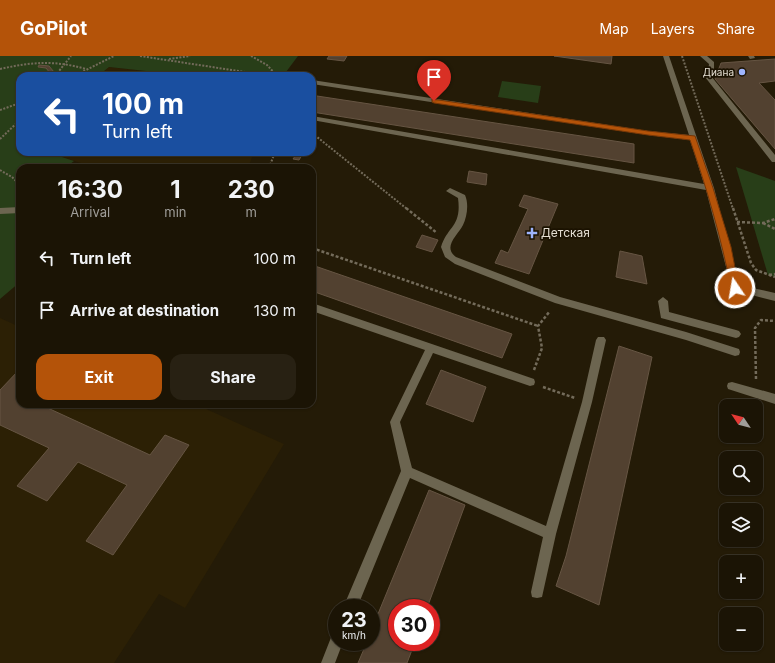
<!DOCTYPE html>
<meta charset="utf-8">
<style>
:root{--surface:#1b1405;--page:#282113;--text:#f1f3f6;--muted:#a09e9a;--line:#393327;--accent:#b45309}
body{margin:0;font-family:Inter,sans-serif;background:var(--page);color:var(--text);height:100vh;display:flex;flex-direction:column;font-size:15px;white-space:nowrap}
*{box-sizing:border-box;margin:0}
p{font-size:13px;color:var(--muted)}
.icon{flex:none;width:22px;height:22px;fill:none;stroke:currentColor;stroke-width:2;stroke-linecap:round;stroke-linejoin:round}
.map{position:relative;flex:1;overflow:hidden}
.details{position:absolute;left:16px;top:108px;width:300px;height:244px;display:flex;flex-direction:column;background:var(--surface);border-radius:12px;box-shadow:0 1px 3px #0004,0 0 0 1px var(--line)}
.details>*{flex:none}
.banner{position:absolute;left:16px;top:16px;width:300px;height:84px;border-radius:12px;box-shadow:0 1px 3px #0004,0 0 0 1px var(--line);background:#1a4fa0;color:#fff;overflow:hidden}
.needle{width:26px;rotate:305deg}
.fabs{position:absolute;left:719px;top:343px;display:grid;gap:8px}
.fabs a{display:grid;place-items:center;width:44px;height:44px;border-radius:8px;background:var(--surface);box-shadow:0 1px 3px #0004,0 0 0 1px var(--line);font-size:20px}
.speed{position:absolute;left:328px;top:543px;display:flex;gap:8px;font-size:20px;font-weight:700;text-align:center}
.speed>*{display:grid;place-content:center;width:52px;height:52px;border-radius:50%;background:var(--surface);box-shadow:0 1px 3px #0004,0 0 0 1px var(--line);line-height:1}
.speed small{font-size:10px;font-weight:400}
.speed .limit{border:6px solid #d22;background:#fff;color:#111}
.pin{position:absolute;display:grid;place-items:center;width:34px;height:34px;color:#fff;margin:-41px -17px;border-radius:50% 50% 50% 0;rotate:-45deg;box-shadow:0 0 4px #0007}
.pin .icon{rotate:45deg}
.me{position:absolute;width:44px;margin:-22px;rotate:348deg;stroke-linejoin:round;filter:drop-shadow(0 0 3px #0008)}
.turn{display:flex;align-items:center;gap:14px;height:84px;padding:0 20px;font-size:18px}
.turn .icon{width:52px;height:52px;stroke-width:2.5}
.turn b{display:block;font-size:28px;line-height:34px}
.eta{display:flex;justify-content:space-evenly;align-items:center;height:68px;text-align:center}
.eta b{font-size:24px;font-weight:700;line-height:28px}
.button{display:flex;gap:8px;margin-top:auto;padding:8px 20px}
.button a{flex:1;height:46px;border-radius:12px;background:var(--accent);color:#fff;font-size:16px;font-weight:700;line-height:46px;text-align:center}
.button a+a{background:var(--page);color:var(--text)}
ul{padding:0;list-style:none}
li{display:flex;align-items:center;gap:12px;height:52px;padding:0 20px}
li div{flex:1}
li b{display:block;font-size:15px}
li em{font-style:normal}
header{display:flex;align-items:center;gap:24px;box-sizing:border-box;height:56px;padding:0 20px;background:var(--accent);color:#fff}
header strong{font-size:19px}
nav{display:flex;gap:22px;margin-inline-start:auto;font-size:14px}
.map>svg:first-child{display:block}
.built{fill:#2c2005}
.green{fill:#283e18}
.building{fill:#524130;stroke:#665543}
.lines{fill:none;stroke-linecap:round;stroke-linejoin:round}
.path-far1{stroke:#736b5a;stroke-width:2;stroke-dasharray:2 1.5;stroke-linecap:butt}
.path{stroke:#736b5a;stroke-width:2.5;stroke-dasharray:3 2;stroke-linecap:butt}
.minor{fill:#6c6550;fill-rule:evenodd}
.route{fill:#b45309;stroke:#753606}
.poi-dot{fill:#9eb4fd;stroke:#1b1201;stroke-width:1.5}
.labels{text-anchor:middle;stroke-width:3.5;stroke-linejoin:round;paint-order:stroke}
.far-poi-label{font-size:10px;fill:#e3ddd1;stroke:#1b1201;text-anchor:end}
.poi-label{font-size:12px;fill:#e3ddd1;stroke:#1b1201;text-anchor:start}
</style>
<header>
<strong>GoPilot</strong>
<nav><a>Map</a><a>Layers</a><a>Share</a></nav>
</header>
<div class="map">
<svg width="775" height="607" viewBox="0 0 775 607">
<rect width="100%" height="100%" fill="#241b07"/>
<g class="built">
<path d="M109,11L192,20H98Z"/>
<path d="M47,96H254L248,112H96Z"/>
<path d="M0,262L20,271V348H195L284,388L185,552L159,538L114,607H0Z"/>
</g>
<g class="green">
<path d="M0,0H298L283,20H192L109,11L98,20H20V96H47L74,105L65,112H20V226L0,243Z"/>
<path d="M502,25L541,30L538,47L498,41Z"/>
<path d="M736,111L775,125V221L768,219Z"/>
</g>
<g class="building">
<path d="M329,0H347L344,5L327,3Z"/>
<path d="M554,0H612L611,8Z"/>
<path d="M775,3V25L759,27L775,44V93L715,23L721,7Z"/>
<path d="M39,9L49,10L54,16L50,17L46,12L38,11Z"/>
<path d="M317,40L634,88V107L312,56V50Z"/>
<path d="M298,96H304L299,104L293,103Z"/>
<path d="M469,115L487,118L486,129L467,126Z"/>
<path d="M524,139L558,148L529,218L495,207L501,194L508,197L528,153L519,150Z"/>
<path d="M422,179L438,184L432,196L416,191Z"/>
<path d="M620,195L642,200L647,228L616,221Z"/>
<path d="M312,209L512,278L502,302L312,235Z"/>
<path d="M619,290L652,301L599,549L556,530L566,500Z"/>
<path d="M19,314L20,348H39L150,399L165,379L189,389L113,499L86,485L127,429L78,406L47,445L17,430L49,392L0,369V334Z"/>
<path d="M441,314L486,331L473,366L426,348Z"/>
<path d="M429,434L465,449L427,552H397V586H415L407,607H358L367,586H371V575Z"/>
</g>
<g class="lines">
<g class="path-far1">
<path d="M140,0L271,20"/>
<path d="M251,0L267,9L277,20"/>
<path d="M682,0L733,153"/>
<path d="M169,3L190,0"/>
<path d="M0,13C32,6 54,4 86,13"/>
<path d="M55,20L71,0"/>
<path d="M74,20L114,0"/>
<path d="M0,54L20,47"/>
<path d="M312,77L407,153"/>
<path d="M0,83L20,64"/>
<path d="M269,112L275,96"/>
<path d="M0,114L12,121L20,129"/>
</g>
<g class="path">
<path d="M406,152L437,177"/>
<path d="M733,152L751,207L756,214L775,221"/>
<path d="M737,166L763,167L775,163"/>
<path d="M763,167L775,173"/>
<path d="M312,192L538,270"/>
<path d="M769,219L775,218"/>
<path d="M534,314L542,292L538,270L550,255"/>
<path d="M756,323L755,272L761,264L775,265"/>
<path d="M543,331L575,342"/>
</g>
<g class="minor">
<path d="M663,0H669L714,132L739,229L775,237V245L732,234L706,134L312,64V60L704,128L690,84L648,79L312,28V24L648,75L689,79Z"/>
<path d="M700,0H707L714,6V16L711,20L775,99V106H772L705,21L704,20L708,16L709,8Z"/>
<path d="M748,0H754L755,2L750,3Z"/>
<path d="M450,132L465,139C469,148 467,161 463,169C458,179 442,191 456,201L560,241L686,276L739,293L740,296L739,299L735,300L686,284L555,247L455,208L445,201L441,191C447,170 462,171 458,142L446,135Z"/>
<path d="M20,151V157L0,158V152Z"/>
<path d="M663,241L668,245L669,256L736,274L739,275L741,278L739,281L736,282L661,262L658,245Z"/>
<path d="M312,247L534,323L535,326L534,329L530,330L433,297L400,366L412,412L546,470L582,346L596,284L598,281H604L606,284L592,346L556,478L542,541L537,542L532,541L531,536L543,481L410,422L357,552H343L401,415L390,366L425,294L312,255Z"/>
<path d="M732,326L775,338V348L728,333L727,330L728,327Z"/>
<path d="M337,577V586H343L335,607H321L332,579Z"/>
</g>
</g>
<path class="route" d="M432,43L648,75L695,80L713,132L731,191L739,232L738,234L735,235L731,232C721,181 707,133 690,84L648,79L434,47L432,46Z"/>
<g class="poi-dot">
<circle cx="742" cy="16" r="4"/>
<path d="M530 171h4v4h4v4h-4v4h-4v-4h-4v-4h4z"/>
</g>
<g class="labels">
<g class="far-poi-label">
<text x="734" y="20">Диана</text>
</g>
<g class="poi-label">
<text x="541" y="181">Детская</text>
</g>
</g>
</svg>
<div class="fabs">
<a><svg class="needle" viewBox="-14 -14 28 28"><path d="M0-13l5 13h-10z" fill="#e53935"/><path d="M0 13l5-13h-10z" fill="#a09e9a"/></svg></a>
<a><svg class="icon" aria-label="search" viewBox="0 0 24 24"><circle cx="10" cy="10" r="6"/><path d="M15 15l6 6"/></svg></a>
<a><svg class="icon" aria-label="layers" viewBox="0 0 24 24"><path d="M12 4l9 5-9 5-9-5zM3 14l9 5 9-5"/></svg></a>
<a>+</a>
<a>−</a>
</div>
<div class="speed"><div>23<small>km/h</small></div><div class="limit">30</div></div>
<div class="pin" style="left:434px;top:45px;background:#d93025"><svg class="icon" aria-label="arrive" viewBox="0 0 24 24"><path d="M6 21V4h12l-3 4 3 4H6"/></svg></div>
<svg class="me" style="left:735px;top:232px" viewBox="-20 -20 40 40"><circle r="17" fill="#b45309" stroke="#fff" stroke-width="3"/><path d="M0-11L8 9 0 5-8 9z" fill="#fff"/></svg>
<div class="banner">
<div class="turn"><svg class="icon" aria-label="left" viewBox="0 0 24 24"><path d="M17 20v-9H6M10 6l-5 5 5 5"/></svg><div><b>100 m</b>Turn left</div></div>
</div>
<section class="details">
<div class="eta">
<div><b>16:30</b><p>Arrival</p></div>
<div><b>1</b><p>min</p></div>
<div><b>230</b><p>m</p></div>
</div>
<ul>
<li><svg class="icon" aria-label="left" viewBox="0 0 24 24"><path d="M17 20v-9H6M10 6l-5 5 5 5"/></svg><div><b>Turn left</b></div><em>100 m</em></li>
<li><svg class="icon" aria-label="arrive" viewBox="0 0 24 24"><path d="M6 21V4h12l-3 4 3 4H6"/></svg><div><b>Arrive at destination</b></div><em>130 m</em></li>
</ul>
<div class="button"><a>Exit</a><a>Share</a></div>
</section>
</div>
